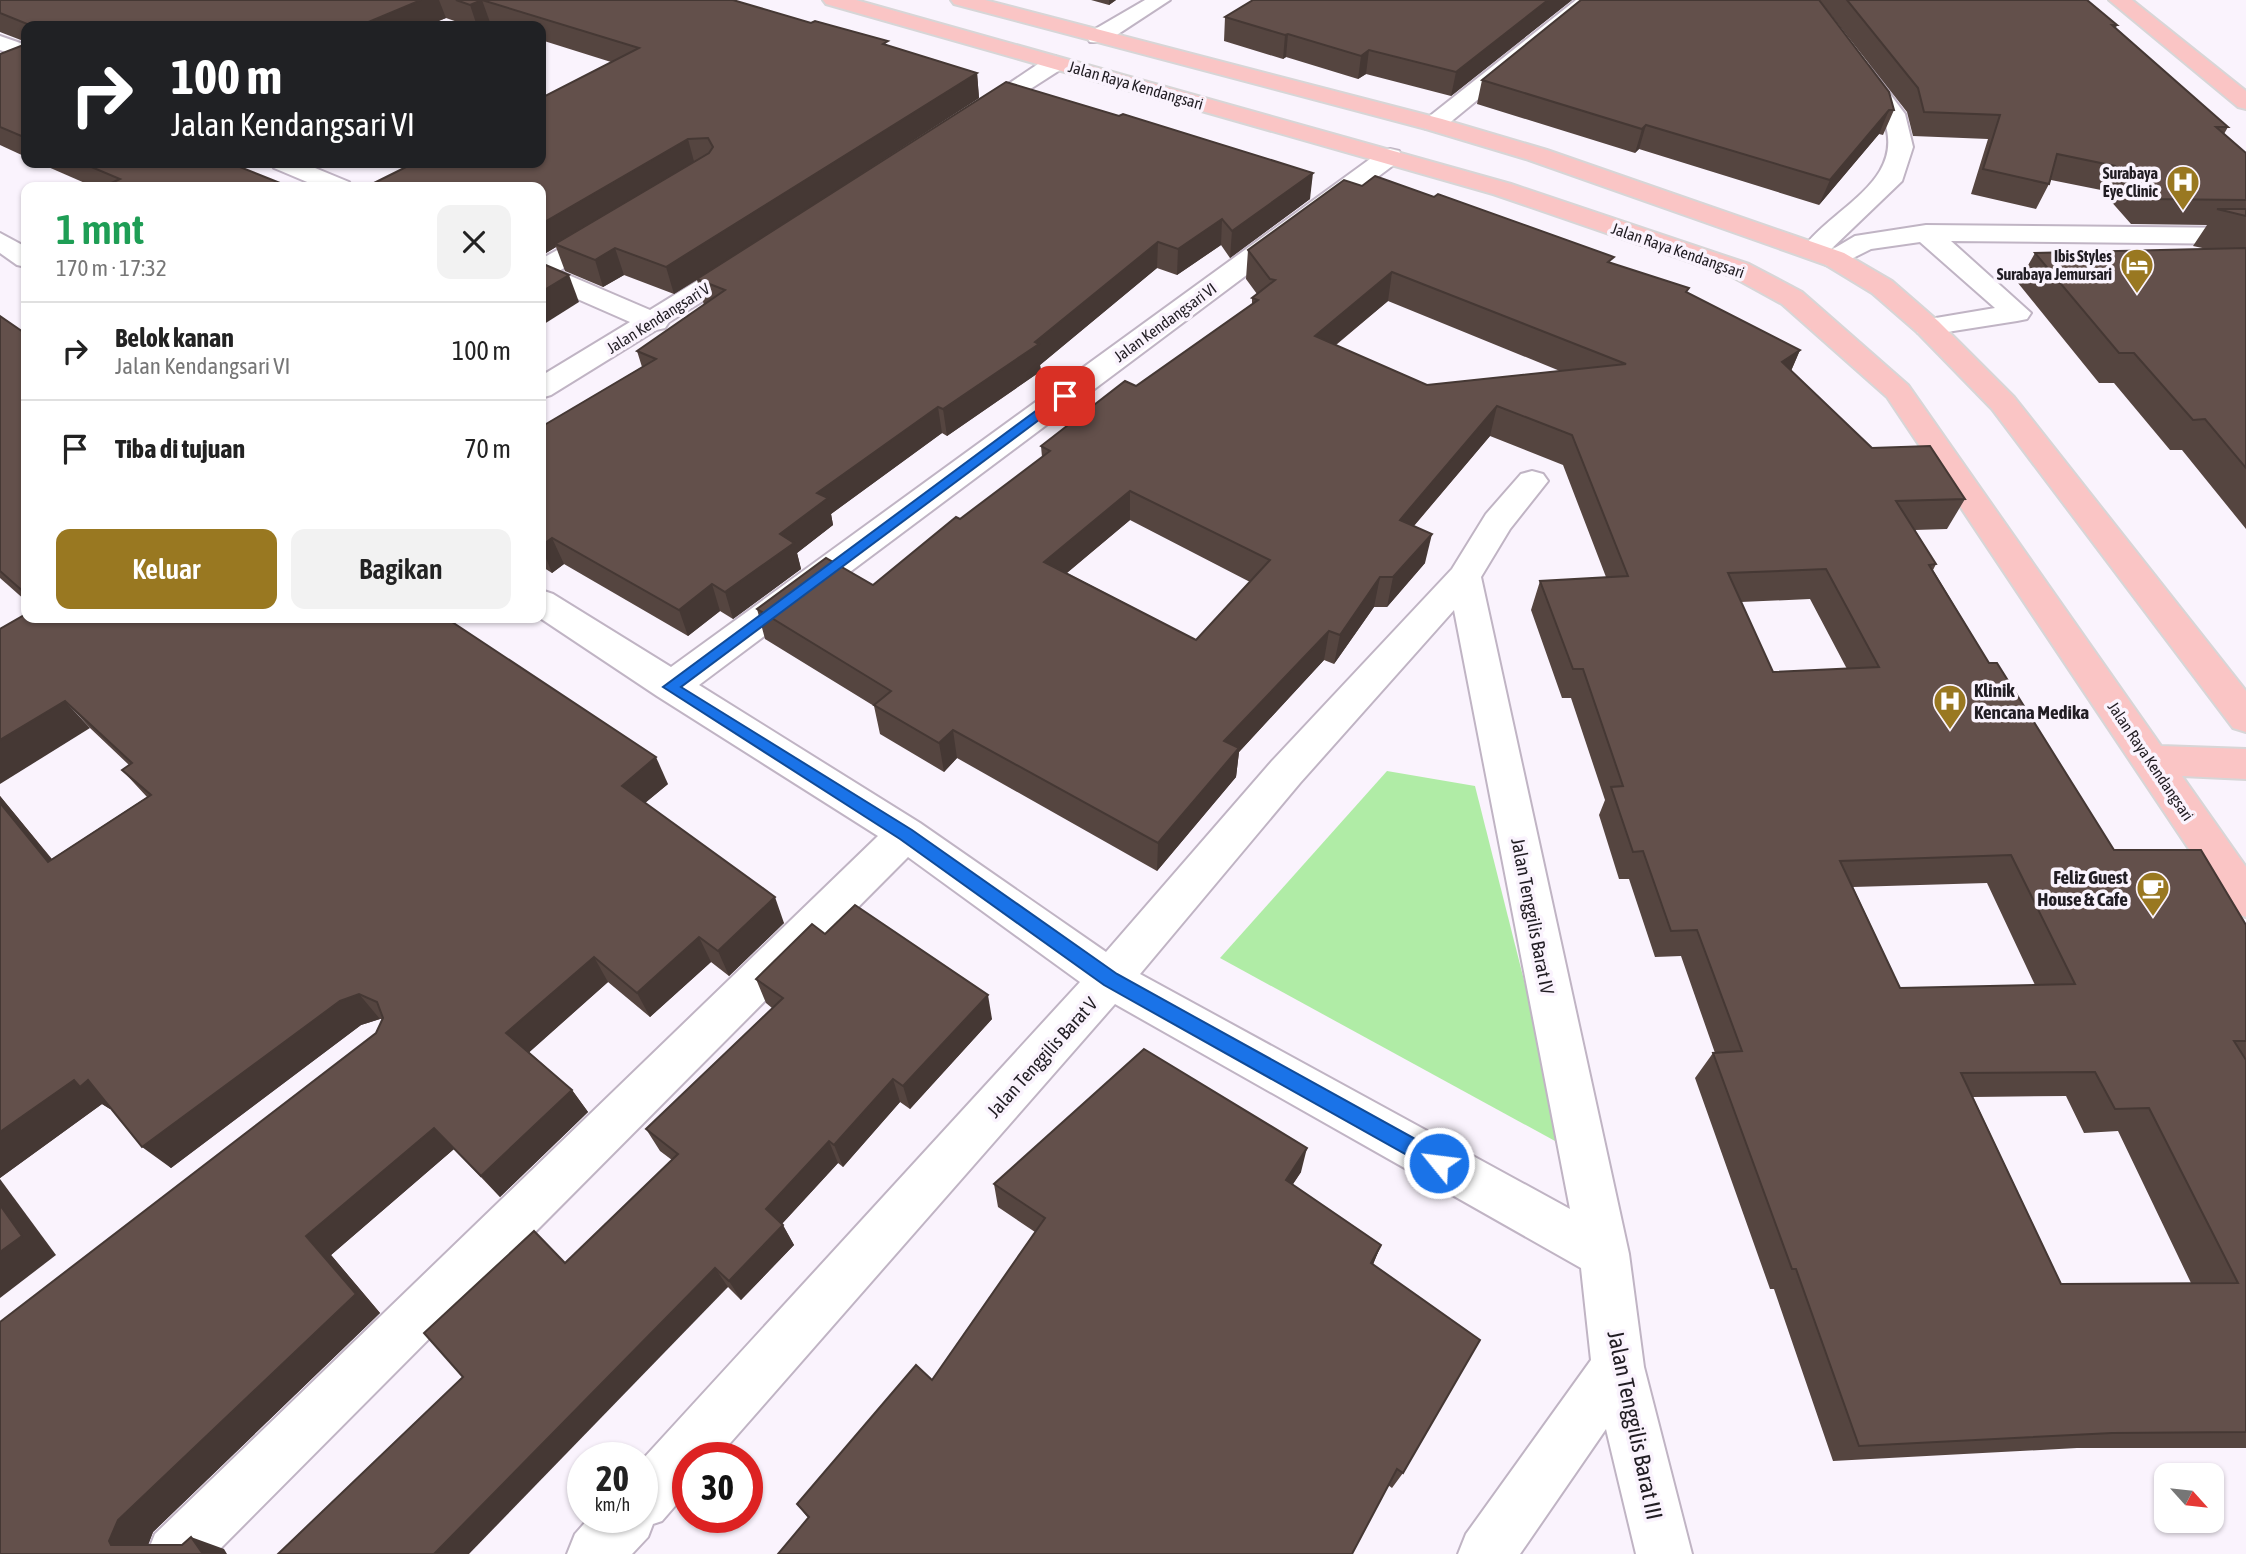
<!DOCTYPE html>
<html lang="id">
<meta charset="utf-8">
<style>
:root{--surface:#fff;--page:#f2f2f2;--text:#222;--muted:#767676;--line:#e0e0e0;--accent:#997821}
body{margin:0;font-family:"Asap Condensed",sans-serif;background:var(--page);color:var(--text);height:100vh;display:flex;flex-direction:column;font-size:26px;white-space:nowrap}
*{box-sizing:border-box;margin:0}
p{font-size:23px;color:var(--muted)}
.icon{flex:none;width:38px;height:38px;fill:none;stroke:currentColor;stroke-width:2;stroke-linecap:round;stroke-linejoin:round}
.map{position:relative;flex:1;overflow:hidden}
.sheet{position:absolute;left:21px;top:182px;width:525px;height:441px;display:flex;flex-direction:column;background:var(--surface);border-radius:14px;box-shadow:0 2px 5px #0004}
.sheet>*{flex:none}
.banner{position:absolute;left:21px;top:21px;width:525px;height:147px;border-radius:14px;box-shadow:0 2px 5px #0004;background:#202124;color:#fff;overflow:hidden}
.needle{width:46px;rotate:117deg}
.fabs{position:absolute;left:2154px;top:1463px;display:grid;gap:14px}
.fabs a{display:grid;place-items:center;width:70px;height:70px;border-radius:14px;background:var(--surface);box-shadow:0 2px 5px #0004;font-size:35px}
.speed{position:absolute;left:567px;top:1442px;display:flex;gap:14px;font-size:35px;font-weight:700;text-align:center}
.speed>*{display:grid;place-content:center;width:91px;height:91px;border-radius:50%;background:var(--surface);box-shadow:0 2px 5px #0004;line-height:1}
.speed small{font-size:18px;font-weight:400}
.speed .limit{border:10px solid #d22;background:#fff;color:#111}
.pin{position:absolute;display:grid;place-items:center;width:60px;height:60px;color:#fff;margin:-30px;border-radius:14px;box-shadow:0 4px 10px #0006}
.me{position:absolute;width:77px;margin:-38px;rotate:299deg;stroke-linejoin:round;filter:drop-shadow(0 0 5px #0008)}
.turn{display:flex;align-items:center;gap:24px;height:147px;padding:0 35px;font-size:32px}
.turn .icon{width:91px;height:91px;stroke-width:2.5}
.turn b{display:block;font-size:49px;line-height:60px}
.round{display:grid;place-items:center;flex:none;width:74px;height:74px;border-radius:14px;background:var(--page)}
.head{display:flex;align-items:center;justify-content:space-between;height:119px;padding:0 35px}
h1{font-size:42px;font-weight:600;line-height:52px;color:#1e9e55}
.cta{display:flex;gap:14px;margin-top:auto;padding:14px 35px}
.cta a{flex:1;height:80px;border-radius:14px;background:var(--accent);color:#fff;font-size:28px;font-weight:600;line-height:80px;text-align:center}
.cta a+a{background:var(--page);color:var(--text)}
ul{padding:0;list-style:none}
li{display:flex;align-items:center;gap:21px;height:98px;padding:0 35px;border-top:2px solid var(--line)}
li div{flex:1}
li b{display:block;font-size:26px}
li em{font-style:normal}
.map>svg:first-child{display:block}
.green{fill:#b0eca6}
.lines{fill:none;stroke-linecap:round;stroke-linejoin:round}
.minor-casing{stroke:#c0b4c4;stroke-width:4}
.major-casing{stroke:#d7d6d7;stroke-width:4}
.minor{fill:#fff;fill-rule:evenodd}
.major{fill:#fac5c5;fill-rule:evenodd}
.wall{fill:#554540;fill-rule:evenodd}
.shaded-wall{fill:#453834}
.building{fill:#63504b;stroke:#453834;stroke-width:2;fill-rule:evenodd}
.route{fill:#1a73e8;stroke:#114b97;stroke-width:2}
.labels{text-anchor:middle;stroke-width:7;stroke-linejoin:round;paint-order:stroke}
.far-street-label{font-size:16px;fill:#211d23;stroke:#faf3fd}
.far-poi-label{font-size:16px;font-weight:bold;fill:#211d23;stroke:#faf3fd;text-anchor:end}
.poi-label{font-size:19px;font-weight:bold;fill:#211d23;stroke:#faf3fd;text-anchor:start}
.street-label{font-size:19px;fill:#211d23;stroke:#faf3fd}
.near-street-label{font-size:23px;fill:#211d23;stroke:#faf3fd}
</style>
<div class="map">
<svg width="2246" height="1554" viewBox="0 0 2246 1554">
<rect width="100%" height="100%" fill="#faf3fd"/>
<path class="green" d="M1387,771L1475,786L1566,1147L1220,958Z"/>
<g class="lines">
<defs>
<g id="minor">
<path d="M1145,0H1170L1106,42H1090L1087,37L1090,32Z"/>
<path d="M1576,0H1599L1442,129H1426L1422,124L1426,119Z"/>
<path d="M0,36L26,45V59L0,50Z"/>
<path d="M1055,56L1066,63L1063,68L982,120H966L962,115L1047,58Z"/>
<path d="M1861,64L1869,66L1905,114L1913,147L1902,181L1828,252L1855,236L1926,225L2246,228V244L1951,241L2031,313L2027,319L2017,321L1928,335L1918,333L1914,327L1918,321L1995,308L1920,242L1871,249L1835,267L1826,265L1823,257H1805L1801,251C1832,206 1911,181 1882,115C1875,99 1859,85 1850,71Z"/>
<path d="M1390,149L1399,151L1402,156L1399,161L699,685L920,823L1106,952L1272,761L1452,569L1486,514L1521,474L1532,471L1543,474L1548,481L1510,529L1481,577L1629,1254L1644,1367L1692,1554H1636L1606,1429L1520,1554H1458L1466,1534L1591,1360L1581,1268L1115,1004L717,1458H688V1491L662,1521L653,1524L648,1537L632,1554H567L575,1534L590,1517H642V1460L1080,982L908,857L215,1554H147L155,1534L878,836L657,696L540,618L541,590L553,594L671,667L1381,151ZM1454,610L1570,1209L1140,974L1300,783Z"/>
<path d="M271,163H303L349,182L352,187H319L274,168Z"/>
<path d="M605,224L614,226L618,232L614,238L559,271L650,310L736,257H754L758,263L754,269L669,322L665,328L656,330L551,395L541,398V376L630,322L541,283V259Z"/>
<path d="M0,233L26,247V267L17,265L0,253Z"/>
</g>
<g id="major">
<path d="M823,0H856L1511,184L1749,264L1802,292L1908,385L2161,746L2246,749V779L2182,776L2246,867V917L2231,912L1887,397L1782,304L1731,276L1493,194L826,4Z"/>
<path d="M951,0H985L1442,119L1547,150L1844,253L1892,281L1938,321L2014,397L2246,691V732L2233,728L1992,409L1918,333L1872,293L1826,265L1529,160L1426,129L954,4Z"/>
<path d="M2109,0H2132L2246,91V109L2238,107Z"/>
</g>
</defs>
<use href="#minor" class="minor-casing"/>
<use href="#major" class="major-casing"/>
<use href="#minor" class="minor"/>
<use href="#major" class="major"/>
</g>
<g class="wall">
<path d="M0,0H733L977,73L979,98L765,236L1310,199L1230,258L1221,245L1177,275L1157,268L1040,365L1041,371L947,436L942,433L831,514L833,525L797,553L801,569L733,619L720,611L688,636L564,564L552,573L541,566V427L642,367L637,351L704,305L697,280L674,294L624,275L603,287L565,271L556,247L541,256L611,62L541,40V26H496L491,25L487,26H469L446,18L426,26H26V42L0,32Z"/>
<path d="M1091,0H1116L1109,5Z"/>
<path d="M1572,0L1451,96L1366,74L1358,79L1286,57L1283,59L1224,41L1225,17Z"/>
<path d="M1581,0H2087L2117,25L2116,28L2228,127L2224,134L2246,153V529L2182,450H2170L2114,383H2099L2018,283L2035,253L2207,249L2193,246L2207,225L2131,224L2101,190L2051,180L2049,184L2036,209L1971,194L1988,139L1913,136L1907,112L1823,5L1894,110L1883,135L1879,134L1819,205L1639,149L1635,153L1477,104L1482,80Z"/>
<path d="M26,44V157L0,145V54Z"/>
<path d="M39,163H230L290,187H94Z"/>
<path d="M1248,250L1612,264L1687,293L1800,350L1791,371L1872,448L1965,499L1947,529L1915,530L1936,564L1933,570L1989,663L2114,850L2246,925V1448H2077L1833,1461L1774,1289H1770L1695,1078L1713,1053H1715L1681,956L1655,957L1629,879H1619L1599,815L1605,800L1571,698H1562L1531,610L1540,581L1606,577L1563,465L1490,436L1414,526L1425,563L1387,607H1374L1334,664L1324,660L1239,752L1236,777L1157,871L957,758L944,772L880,734L874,706L765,639L757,609L873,585L1042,457L1041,446L1136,386L1252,304V298L1257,294L1246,279ZM1388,301L1560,371L1427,385L1336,345ZM1130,520L1250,582L1196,640L1067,573ZM1810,599L1847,669L1773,672L1741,602ZM1987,883L2035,985L1900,988L1853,887ZM2066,1096L2084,1133L2118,1131L2191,1283L2061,1284L1973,1097Z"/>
<path d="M0,316L26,334V601L0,578Z"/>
<path d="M0,629L668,784L645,803L784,923L729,976L711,962L650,1017L608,982L529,1052L572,1090L588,1112L500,1197L454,1149L331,1255L380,1313L153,1532L148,1545L224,1549L0,1554L376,1033L382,1019H380L361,1025L171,1168L111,1108L110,1109L102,1104L0,1178V796L52,859L147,797L122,770L129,765L90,728Z"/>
<path d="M825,934L992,1019L910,1109L900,1102L843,1167L838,1163L782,1224L794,1245L741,1300L728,1287L463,1377L565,1263L672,1160L660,1151L646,1129L772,1008L766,1003L756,979Z"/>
<path d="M1301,1172L1292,1185L1381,1245L1373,1264L1403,1473L1392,1488L1388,1485L808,1518L797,1504L932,1380L1035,1232L998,1207L994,1184Z"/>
</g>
<g class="shaded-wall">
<path d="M421,0H439L446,18L426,26H359Z"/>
<path d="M482,0L491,25L487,26H477L470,5Z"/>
<path d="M1109,0H1116L1109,5Z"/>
<path d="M1548,0H1572L1451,96L1456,72Z"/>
<path d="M1288,34L1286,57L1283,59L1285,35Z"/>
<path d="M1369,50L1366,74L1358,79L1361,56Z"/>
<path d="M977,73L979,98L674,294L666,267Z"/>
<path d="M1889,110L1879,134L1819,205L1830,180Z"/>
<path d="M1646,125L1639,149L1635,153L1642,129Z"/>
<path d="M688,139L695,165L555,244L556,247L541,256V224Z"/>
<path d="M1313,173L1310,199L1230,258L1232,231Z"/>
<path d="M1222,219L1221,245L1177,275L1178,249Z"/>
<path d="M1158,242L1157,268L1040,365L1041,371L947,436L943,409L1035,342Z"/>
<path d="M615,248L624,275L603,287L595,260Z"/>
<path d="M1392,272L1388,301L1311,365L1315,336Z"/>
<path d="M569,275L579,302L541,326V292Z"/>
<path d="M1800,350L1787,380L1782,362Z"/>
<path d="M1497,406L1490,436L1394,549L1400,520Z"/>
<path d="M938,407L942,433L831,514L833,525L797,553L801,569L733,619L725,592L780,534L817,493Z"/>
<path d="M1130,491V520L1045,591L1044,562Z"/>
<path d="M1432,534L1425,563L1387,607L1393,577Z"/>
<path d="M552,538L564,564L552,573L541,546Z"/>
<path d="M1380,577L1374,607L1334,664L1340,635Z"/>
<path d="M712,584L720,611L688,636L679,610Z"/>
<path d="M1329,631L1324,660L1239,752L1236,777L1157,871L1158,843L1224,741Z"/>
<path d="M65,701L90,728L0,784V740Z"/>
<path d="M953,730L957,758L944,772L939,743Z"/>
<path d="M656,757L668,784L634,812L622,786Z"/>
<path d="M0,796L75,888L48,862L0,803Z"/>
<path d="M775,897L784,923L729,976L718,951Z"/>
<path d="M699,937L711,962L650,1017L637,993Z"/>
<path d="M594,957L608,982L524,1057L506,1033Z"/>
<path d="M359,994L380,1019L361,1025L171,1168L142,1147L340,1001Z"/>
<path d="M988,995L992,1019L910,1109L903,1086Z"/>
<path d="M893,1079L900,1102L843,1167L834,1145Z"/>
<path d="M74,1080H88L118,1103L110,1109L102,1104L0,1178V1132Z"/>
<path d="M572,1090L588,1112L500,1197L481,1176Z"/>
<path d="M434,1128L454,1149L331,1255L380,1313L153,1532L145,1553L111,1545L109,1541L118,1520L306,1236Z"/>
<path d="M829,1141L838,1163L777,1229L766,1209Z"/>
<path d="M1307,1148L1301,1172L1280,1204L1286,1180Z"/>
<path d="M0,1179L56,1255L0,1298Z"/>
<path d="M783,1225L794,1245L741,1300L729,1281Z"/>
<path d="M1381,1245L1372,1267L1371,1263Z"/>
<path d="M715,1268L728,1287L469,1554H434Z"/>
<path d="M191,1537L224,1549L227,1554H203Z"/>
</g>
<g class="building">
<path d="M0,0H421L359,26H32L0,13Z"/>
<path d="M456,0H733L811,23L815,21L888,41L883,44L977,73L666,267L615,248L595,260L555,244L709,153L713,147L708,138L688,139L541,224V187H366L414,163H541V98L639,48L482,0L470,5Z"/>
<path d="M1253,0H1548L1456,72L1369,50L1361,56L1288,34L1285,35L1225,17Z"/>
<path d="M1581,0H1819L1889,92L1894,110H1889L1830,180L1646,125L1642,129L1482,80Z"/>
<path d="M1847,0H2087L2117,25H2112L2228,127H2216L2246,153V200L2147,199L2115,166L2057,154L2049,184L1983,169L2000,115L1924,112L1918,88Z"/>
<path d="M26,44V138L0,127V54Z"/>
<path d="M1006,82L1119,116L1123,114L1313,173L1232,231L1222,219L1178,249L1158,242L1035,342L1039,344L943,409L938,407L817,493L828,498L780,534L794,543L725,592L712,584L679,610L552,538L541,546V427L656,359L637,351L725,290L697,279Z"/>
<path d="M82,163H230L290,187H103L120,179Z"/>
<path d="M1375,176L1434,197L1438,194L1614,257L1608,262L1689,288L1686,292L1800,350L1782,362L1872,448L1930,446L1965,499L1896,501L1936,564L1929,565L1989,663H1997L2114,850H2201L2246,925V1041H2234L2246,1060V1432L2112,1433L1859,1446L1796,1269H1792L1713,1053L1742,1051L1697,930L1671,931L1643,851L1633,852L1611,787L1623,786L1583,669H1573L1540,581L1628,576L1572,435L1497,406L1400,520L1432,534L1393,577H1380L1340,635L1329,631L1224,741L1239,748L1158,843L953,730L939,743L874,705L891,691L757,609L826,558L873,585L956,517L960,519L1050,451L1041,446L1125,381L1136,386L1258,300L1252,298L1275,280L1270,279L1248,250L1344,180L1362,186ZM1392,272L1626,364L1427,385L1315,336ZM1130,491L1270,560L1196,640L1044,562ZM1826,569L1879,667L1773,672L1728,573ZM2011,855L2075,984L1900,988L1840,861ZM2095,1072L2115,1109L2149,1108L2238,1283L2061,1284L1961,1073Z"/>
<path d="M2217,209H2246V216Z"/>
<path d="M2246,248V468L2205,419L2193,420L2134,353H2119L2035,253Z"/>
<path d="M541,263L569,275L541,292Z"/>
<path d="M0,316L26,334V594L0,571Z"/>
<path d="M26,614V618H446L656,757L622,786L775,897L718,951L699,937L637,993L594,957L506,1033L572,1090L481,1176L434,1128L306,1236L356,1294L118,1520L109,1541L111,1545H182L191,1537L203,1554H0V1322L376,1033L383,1018L377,1002L359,994L340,1001L142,1147L88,1080L80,1087L74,1080L0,1132V803L48,862L151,795L122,770L132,763L65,701L0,740V629Z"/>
<path d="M855,905L988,995L903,1086L893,1079L834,1145L829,1141L766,1209L783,1225L729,1281L715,1268L434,1554H278L463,1377L424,1333L534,1231L565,1263L678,1154L646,1129L783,998L756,979L812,924L825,934Z"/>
<path d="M1144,1049L1307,1148L1286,1180L1381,1245L1371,1263L1480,1340L1403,1473L1397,1469L1352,1554H778L809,1517L797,1504L916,1365L932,1380L1045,1218L994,1184Z"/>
<path d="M0,1205L22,1236L0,1252Z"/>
</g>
<path class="route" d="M1060,393L1071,396L681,687L912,830L1117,974L1446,1156L1449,1163L1446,1169L1439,1172L1432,1169L1104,985L900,839L663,687Z"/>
<defs>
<symbol id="hospital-pin" viewBox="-11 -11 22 30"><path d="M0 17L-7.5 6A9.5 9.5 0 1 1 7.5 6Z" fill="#997821" stroke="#faf3fd"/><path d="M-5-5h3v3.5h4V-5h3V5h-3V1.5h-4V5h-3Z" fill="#fff"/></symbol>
<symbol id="hotel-pin" viewBox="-11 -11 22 30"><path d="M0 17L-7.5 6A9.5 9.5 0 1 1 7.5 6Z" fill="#997821" stroke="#faf3fd"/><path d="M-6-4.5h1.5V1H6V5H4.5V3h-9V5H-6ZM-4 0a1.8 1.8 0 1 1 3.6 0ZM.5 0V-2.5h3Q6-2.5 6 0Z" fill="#fff"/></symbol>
<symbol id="cafe-pin" viewBox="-11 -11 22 30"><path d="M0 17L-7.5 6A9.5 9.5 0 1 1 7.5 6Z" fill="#997821" stroke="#faf3fd"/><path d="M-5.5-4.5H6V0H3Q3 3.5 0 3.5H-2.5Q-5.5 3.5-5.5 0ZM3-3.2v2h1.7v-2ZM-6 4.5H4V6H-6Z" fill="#fff"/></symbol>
</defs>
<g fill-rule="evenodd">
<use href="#hospital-pin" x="2164" y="163" width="38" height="52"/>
<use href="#hotel-pin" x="2118" y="246" width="38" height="52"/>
<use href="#hospital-pin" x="1931" y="682" width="38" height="52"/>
<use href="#cafe-pin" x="2134" y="869" width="38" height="52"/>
</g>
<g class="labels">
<g class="far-street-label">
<text transform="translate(1136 85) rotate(16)" y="6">Jalan Raya Kendangsari</text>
<text transform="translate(1678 250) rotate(19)" y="6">Jalan Raya Kendangsari</text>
<text transform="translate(658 318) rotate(-32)" y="6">Jalan Kendangsari V</text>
<text transform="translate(1165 322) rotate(-36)" y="6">Jalan Kendangsari VI</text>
<text transform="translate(2151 761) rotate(56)" y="6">Jalan Raya Kendangsari</text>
</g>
<g class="far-poi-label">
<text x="2158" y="179">Surabaya<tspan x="2158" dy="18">Eye Clinic</tspan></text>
<text x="2112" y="262">Ibis Styles<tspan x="2112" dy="18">Surabaya Jemursari</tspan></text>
</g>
<g class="poi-label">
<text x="1974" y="697">Klinik<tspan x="1974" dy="22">Kencana Medika</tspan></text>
<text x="2128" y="884" text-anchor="end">Feliz Guest<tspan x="2128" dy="22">House &amp; Cafe</tspan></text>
</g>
<g class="street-label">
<text transform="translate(1533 916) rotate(79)" y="7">Jalan Tenggilis Barat IV</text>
<text transform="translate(1042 1057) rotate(-48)" y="7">Jalan Tenggilis Barat V</text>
</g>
<g class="near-street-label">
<text transform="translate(1635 1425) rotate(78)" y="8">Jalan Tenggilis Barat III</text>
</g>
</g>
</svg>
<div class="fabs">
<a><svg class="needle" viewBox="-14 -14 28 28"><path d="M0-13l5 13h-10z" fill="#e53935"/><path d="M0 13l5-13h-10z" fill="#767676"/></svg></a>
</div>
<div class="speed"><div>20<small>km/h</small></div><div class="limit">30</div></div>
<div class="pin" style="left:1065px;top:396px;background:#d93025"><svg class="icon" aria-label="arrive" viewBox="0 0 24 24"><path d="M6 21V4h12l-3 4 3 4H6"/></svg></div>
<svg class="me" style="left:1439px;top:1163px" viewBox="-20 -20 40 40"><circle r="17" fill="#1a73e8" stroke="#fff" stroke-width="3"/><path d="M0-11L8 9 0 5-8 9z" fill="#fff"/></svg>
<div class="banner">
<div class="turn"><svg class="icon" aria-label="right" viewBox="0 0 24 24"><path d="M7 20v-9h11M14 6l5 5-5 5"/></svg><div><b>100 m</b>Jalan Kendangsari VI</div></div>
</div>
<section class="sheet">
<div class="head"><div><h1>1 mnt</h1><p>170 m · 17:32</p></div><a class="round"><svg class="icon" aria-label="close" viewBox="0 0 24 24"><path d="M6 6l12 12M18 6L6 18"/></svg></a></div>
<ul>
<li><svg class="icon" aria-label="right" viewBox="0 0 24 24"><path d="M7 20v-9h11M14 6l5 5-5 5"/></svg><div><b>Belok kanan</b><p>Jalan Kendangsari VI</p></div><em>100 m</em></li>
<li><svg class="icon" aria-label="arrive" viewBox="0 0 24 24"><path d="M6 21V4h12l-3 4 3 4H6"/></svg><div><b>Tiba di tujuan</b></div><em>70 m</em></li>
</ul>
<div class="cta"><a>Keluar</a><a>Bagikan</a></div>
</section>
</div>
